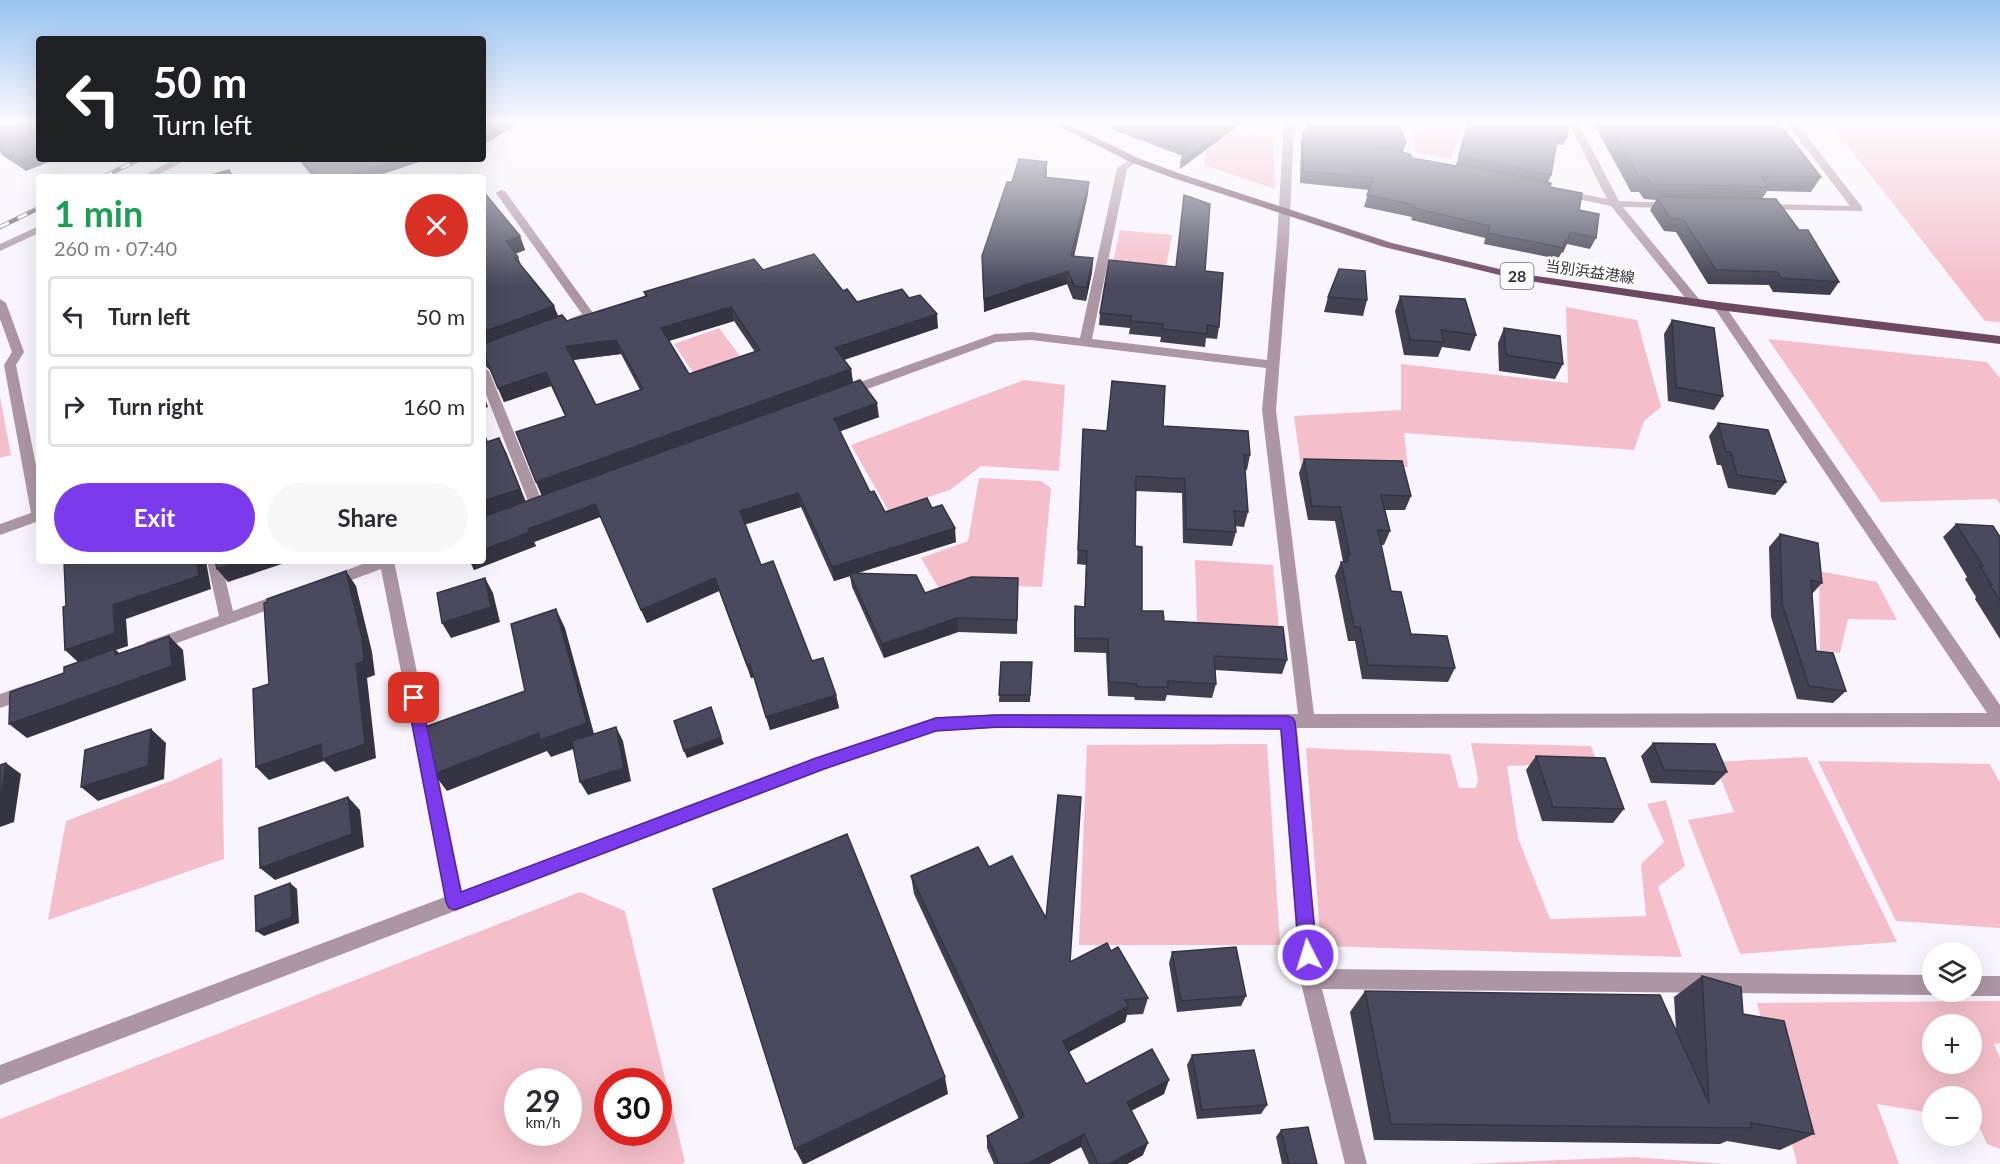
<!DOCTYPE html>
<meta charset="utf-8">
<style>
:root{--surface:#fff;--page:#f7f7f7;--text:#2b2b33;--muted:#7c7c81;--line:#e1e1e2;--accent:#7c3aed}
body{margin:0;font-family:Lato,"Noto Sans JP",sans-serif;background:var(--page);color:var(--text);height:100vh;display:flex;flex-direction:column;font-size:22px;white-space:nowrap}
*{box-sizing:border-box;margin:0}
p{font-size:20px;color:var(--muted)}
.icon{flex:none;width:33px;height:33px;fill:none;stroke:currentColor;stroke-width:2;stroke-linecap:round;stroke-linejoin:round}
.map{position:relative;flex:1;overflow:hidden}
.panel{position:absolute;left:36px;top:174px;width:450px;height:390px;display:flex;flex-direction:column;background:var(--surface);border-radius:6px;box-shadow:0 6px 24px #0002}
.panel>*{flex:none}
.guide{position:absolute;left:36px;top:36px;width:450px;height:126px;border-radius:6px;box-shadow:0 6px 24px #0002;background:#202124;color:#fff;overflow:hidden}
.controls{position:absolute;left:1922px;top:942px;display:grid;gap:12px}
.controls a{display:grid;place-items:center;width:60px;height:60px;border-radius:50%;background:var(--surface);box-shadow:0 6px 24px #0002;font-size:30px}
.speed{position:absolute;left:504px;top:1068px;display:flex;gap:12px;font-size:30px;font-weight:700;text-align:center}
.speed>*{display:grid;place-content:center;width:78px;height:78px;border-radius:50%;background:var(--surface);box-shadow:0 6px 24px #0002;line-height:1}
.speed small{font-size:15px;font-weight:400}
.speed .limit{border:9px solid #d22;background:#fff;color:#111}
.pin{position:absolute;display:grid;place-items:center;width:51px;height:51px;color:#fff;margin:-26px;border-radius:12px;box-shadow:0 3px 9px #0006}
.me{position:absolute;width:66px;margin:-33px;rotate:355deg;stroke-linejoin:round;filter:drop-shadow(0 0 4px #0008)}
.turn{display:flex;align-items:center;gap:21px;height:126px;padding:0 18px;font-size:27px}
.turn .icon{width:78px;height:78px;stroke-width:2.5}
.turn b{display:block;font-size:42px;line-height:51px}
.round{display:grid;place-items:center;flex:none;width:63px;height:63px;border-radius:32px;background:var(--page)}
.overview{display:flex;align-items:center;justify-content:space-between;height:102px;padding:0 18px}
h1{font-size:36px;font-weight:700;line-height:45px;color:#1e9e55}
.cta{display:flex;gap:12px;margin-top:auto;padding:12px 18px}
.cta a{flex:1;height:69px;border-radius:36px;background:var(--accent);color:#fff;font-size:24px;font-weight:700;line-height:69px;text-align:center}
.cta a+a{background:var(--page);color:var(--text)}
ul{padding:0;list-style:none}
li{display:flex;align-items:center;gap:18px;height:81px;margin:0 12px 9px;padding:0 6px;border:3px solid var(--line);border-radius:6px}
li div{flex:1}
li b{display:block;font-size:22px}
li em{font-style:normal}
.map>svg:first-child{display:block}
.green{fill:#f4bfca;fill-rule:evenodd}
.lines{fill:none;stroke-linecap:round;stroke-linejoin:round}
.minor{fill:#ac96a4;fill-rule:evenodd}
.major{fill:#6c4861;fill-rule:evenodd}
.rail-casing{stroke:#625d66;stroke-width:4.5}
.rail{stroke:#fff;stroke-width:3;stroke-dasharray:10;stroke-linecap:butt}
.wall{fill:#404051;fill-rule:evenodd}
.shaded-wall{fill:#343442}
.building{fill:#4a4a5e;stroke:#343442;stroke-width:1.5;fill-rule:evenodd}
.route{fill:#7c3aed;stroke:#51269a;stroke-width:1.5}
.labels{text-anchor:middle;stroke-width:6;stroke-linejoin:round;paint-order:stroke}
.far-street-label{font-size:15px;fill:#353039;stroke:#fff}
.shield{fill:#fff;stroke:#726e74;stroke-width:1.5}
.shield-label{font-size:16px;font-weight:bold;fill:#353039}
</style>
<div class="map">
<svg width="2000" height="1164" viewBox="0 0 2000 1164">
<rect width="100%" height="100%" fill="#f9f4fd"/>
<g class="green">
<path d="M1406,122H1464L1451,159L1415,153L1413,129Z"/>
<path d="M1829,122H2000V322L1985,321Z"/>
<path d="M1208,130L1273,137L1275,189L1204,165Z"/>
<path d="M1120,230L1172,235L1165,272L1112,266Z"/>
<path d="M1566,307L1637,320L1661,407L1644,421L1634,450L1404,433L1408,467H1301L1294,416L1401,410V364L1568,383Z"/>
<path d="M719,328L743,360L694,374L674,344Z"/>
<path d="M1768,339L1987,362L2000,378V504L1996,499L1881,502Z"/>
<path d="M1024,380L1065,385L1059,471L981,466L950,490L888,510L851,445Z"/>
<path d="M0,397L11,455L0,458Z"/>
<path d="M979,478L1041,481L1051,488L1042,587L964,584L941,592L921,558L968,541Z"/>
<path d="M1195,560L1273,565L1279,628L1197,623Z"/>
<path d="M1819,571L1877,582L1897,620L1848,619L1840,653L1820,650Z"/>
<path d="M1471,743L1591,746L1597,762L1507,766L1518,838L1550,919L1646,916L1641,864L1664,842L1647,804L1666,800L1685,866L1658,887L1682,957L1321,946L1306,748L1450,754L1459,788H1476L1478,779Z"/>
<path d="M1267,744L1280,945H1079L1087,745Z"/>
<path d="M1807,757L1897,942L1740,954L1688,820L1734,812L1714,762Z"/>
<path d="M222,758L224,859L48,920L66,821L173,780Z"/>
<path d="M1818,761L1990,764L2000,783V928L1896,921Z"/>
<path d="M580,892L625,911L685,1162L681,1164H0V1119ZM518,1082H568V1132H518ZM608,1082H658V1132H608Z"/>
<path d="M2000,1001V1043L1994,1044L2000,1058V1149L1987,1144L1977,1121L1971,1120V1096H1932V1113L1877,1104L1899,1164H1797L1757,1003ZM1932,1024H1971V1064H1932Z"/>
<path d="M1634,1157L1726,1164H1466Z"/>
</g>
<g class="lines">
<g class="minor">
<path d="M1284,122H1294L1289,240L1276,410L1314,714L1987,713L1713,306L1719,302L1723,303L2000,705V727L1297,728L1319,969L1932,975V992H1939L1932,995L1322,989L1367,1164H1345L1300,979L1280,728H998L936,731L826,769L0,1085V1065L445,897L381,569L330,588L325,586L322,582L325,578L371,561H394L462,891L816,758L936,717L998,714H1298L1262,410L1266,368L1031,340L996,342L851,395H841L840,392L841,389L995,334L1031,332L1080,338L1117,168L1134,157L1139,160L1127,169L1092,339L1267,360L1277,240Z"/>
<path d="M1568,122H1578L1619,201L1676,203V207L1672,208L1623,207L1699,299V305H1691L1611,206L1559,195L1558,193L1563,190L1607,199Z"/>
<path d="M1786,122H1796L1862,207V211L1758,209V205L1762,204L1850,206Z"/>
<path d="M175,159H188L154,177H141Z"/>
<path d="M501,190L505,191L593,313V319L573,326L569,325V319L582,314L496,193Z"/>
<path d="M39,226V233L0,251V244Z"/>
<path d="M0,299L6,303L24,352L16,365L39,480V521L0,535V524L31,513L4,365L12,352L0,319Z"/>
<path d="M483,367L489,371L544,506L542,510L537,511L530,506L483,387Z"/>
<path d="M207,561H221L233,611L282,593L287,595L290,599L287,603L158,650L152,652L146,650L144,646L146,642L219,616Z"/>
<path d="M28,684L34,686L36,691L34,696L0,708V694Z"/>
<path d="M1971,976H2000V996H1971L1964,993L1971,992Z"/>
</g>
<path class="major" d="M1051,122H1064L1138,158L1181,174L1392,243L1516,273L1719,302L2000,336V344L1719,310L1516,279L1384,247L1173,178L1130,162Z"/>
<defs>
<g id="rail">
<path d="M103,177L140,159"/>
<path d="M0,227L39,208"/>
</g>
</defs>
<use href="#rail" class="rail-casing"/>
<use href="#rail" class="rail"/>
</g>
<g class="wall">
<path d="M0,122L26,171L2,155L0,152Z"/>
<path d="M1112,122H1243L1180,169L1183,156L1111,129Z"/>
<path d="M1307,122L1406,143L1403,152L1412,158L1456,166L1468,122L1567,137L1563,145L1556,144L1551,175L1548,183L1550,187L1579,210L1596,238L1590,249L1567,244L1563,253L1562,252L1558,259L1484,244L1485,238L1411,220L1412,217L1364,207L1369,190L1300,183L1301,143L1303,132H1305Z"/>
<path d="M1554,122H1567L1566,125Z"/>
<path d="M1593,122H1778L1821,177L1811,192L1767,191L1762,199L1839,282L1830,295L1773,292L1769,285L1708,284L1676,232L1664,231L1650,210L1656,200L1644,199L1639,192H1631Z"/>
<path d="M298,159H428L373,177H313Z"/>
<path d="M1047,174L1046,177L1088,194L1074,257L1093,258L1092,272L1086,301L1073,299L1067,284L984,312L982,256L1012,182Z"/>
<path d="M483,191L520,236L525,250L515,254L518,257L521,265L558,317L567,321L645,296L644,292L763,270L843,291L857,302L909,298L938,328L844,360L851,369L853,383L879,417L840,431L870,492L885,512L932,508L956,542L858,573L925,593L1018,578L1017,634L958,632L884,658L852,587L850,576L834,581L801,507L745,524L761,565L812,661L836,695L839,708L770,730L754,677L751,678L719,591L647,623L600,517L534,542L536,546L474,570L470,561H483V429L488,442L506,452L526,502L542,496L536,482L565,416L551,386L504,402L490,370L484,365L483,366ZM734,321L755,352L689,374L669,341ZM621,354L640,390L596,405L573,360Z"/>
<path d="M1205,271L1219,327L1217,339L1206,338L1205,347L1160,342L1161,337L1129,334L1130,328L1099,325L1100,313Z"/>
<path d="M1400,296L1476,335L1470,351L1442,347L1438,357L1404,355L1395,311Z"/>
<path d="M1328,297L1367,300L1363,316L1324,312Z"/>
<path d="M1672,320L1723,396L1714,410L1668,401L1664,334Z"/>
<path d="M1504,328L1563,364L1555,379L1499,371L1498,343Z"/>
<path d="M1718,423L1786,482L1775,495L1728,488L1721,465H1717L1709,436Z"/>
<path d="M1163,426L1250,455L1247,470H1245L1248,512L1244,527L1235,526L1236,532L1232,546L1183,543L1182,493L1136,491L1135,546L1142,611L1164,621L1287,660L1282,674L1215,670L1216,684L1212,698L1167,695L1165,701L1135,700L1134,697L1108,696L1106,653L1074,652V620L1075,606L1084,607L1086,565L1077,564L1083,429L1107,431Z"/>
<path d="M1304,459L1411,496L1405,510H1385L1390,531L1384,545H1381L1391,591L1411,634L1455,668L1448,682L1362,679L1355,641H1348L1335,576L1341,562H1343L1335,521L1308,520L1299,473Z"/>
<path d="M1956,524L2000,537V639L1975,599L1976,597L1965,579L1967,577L1943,537Z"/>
<path d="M1780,534L1822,583L1812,594L1816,651L1846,691L1833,703L1797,699L1771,617L1769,547Z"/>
<path d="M1001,662H1032L1030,702H999Z"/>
<path d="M1653,743L1727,772L1714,785L1651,783L1641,756Z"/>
<path d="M1536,756L1624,809L1613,823L1542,821L1526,770Z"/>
<path d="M989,867L1046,918L1070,962L1111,951L1148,998L1143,1014L1127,1015L1125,1022L1069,1052L1086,1084L1164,1094L1131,1111L1143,1155L1127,1164H1089L1081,1147L1049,1164H994L987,1148V1136L1019,1119L914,894L911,876Z"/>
<path d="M1172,952L1246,996L1241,1006L1177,1012L1169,963Z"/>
<path d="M1702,976L1743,1014L1814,1134L1780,1150L1727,1141L1720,1144L1374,1140L1350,1012L1365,991L1676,1029L1674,997Z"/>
<path d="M1192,1055L1267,1105L1261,1114L1197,1119L1187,1065Z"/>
<path d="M1281,1130L1317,1164H1282L1276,1137Z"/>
</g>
<g class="shaded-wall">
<path d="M506,122H517L518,124L483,145V136Z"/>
<path d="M1234,122H1243L1180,169L1181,162Z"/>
<path d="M39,152V159H57L26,171L18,160Z"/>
<path d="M402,159H428L373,177H346Z"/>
<path d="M1047,162V174L1042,190L1043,177Z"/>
<path d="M1089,182L1088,194L1071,269V256Z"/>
<path d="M520,236L525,250L511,255L506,241Z"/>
<path d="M1093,258L1092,272L1086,301L1087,288Z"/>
<path d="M1068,271L1067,284L984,312V299Z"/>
<path d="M554,306L560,320L483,349V332Z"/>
<path d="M731,307L734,321L665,342L661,328Z"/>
<path d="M937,314L938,328L837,362L835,348Z"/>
<path d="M616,340L621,354L572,360L566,346Z"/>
<path d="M851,369L853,383L542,496L536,482Z"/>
<path d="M546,372L551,386L504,402L498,388Z"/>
<path d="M483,393L488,407L483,409Z"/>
<path d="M877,403L879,417L836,433L834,419Z"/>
<path d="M499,438L506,452L526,503L483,518V501Z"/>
<path d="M798,493L801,507L744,525L740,511Z"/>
<path d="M595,504L600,517L534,542L536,546L474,570L470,561H483V550L528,529Z"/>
<path d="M955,528L956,542L851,575L849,573L850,576L834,581L832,567Z"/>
<path d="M197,561H206L211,589L126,619L128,646L116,650L130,663H79L65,650L113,605Z"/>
<path d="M240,561H291L228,582L217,569Z"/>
<path d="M346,571L356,586L372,652L375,675L367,678L376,758L335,772L324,761L269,780L256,767Z"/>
<path d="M485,578L493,593L500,622L451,638L442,623Z"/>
<path d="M715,578L719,591L647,623L641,610Z"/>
<path d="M556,609L565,628L596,741L551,757L547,751L447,791L434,774L539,733Z"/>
<path d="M957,618L958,632L884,658L882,644Z"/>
<path d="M169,636L183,650L186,680L27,738L9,724Z"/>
<path d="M750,664L754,677L751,678L747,665Z"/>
<path d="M836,695L839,708L770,730L766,717Z"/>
<path d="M616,727L623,741L631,781L588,795L580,782Z"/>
<path d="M151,729L166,743L164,779L98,801L81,787Z"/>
<path d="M721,737L724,744L687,758L684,751Z"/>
<path d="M6,763L21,774L14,822L0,827V803Z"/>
<path d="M348,797L360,810L364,847L275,880L260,868Z"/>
<path d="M290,883L297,889L299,923L264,936L256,931Z"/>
<path d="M1129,1006L1125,1022L1061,1056L1063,1041Z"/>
<path d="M945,1077L948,1094L805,1164H803L795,1149Z"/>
<path d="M1169,1080L1164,1094L1122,1115L1127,1102Z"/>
<path d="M1084,1134L1081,1147L1049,1164H1027Z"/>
<path d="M1148,1143L1143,1155L1127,1164H1109Z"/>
</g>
<g class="building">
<path d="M0,122H39V152L18,160L0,148Z"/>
<path d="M483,122H506L483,136Z"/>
<path d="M1114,122H1234L1181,162L1185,149Z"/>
<path d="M1307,122H1398L1406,143Z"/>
<path d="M1468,122H1553L1568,126L1567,137L1558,135L1551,175L1459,156Z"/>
<path d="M1607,122H1778L1821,177L1761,176L1769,187L1651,184L1647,177H1639Z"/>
<path d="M1303,132L1410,154L1412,158L1456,166L1457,164L1551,183L1550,187L1582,193L1579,210L1599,214L1596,238L1570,232L1568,241L1565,240L1564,248L1488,233L1490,226L1414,208L1415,205L1367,195L1374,178L1303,171Z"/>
<path d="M301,159H402L346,177H316Z"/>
<path d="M1019,159L1047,162L1043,177L1089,182L1071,256L1093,258L1087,288L1074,286L1068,271L984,299L982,256L1007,182H1012Z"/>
<path d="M229,170L233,177H204Z"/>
<path d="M483,191L520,236L506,241L518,257L515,258L554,306L483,332Z"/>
<path d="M1184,195L1210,204L1205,271L1223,273L1219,327L1207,325V334L1162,329L1163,324L1131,321V316L1100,313L1109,260L1176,267Z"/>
<path d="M1657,197L1776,199L1799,230H1808L1839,282L1781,278L1777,272L1716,270L1683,219L1670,218Z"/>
<path d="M814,254L843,291L847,289L857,302L902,289L909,298L920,295L937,314L835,348L851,369L536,482L516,432L566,416L546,372L498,388L485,356L483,355V344L562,315L567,321L647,296L644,292L754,259L763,270ZM731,307L760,350L689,374L661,328ZM616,340L643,389L596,405L566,346Z"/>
<path d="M1339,269L1365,271L1367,300L1328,297Z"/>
<path d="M1400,296L1465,299L1476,335L1441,330L1444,342L1410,340Z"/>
<path d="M1672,320L1714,328L1723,396L1676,387Z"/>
<path d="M1504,328L1560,336L1563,364L1506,355Z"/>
<path d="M860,380L877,403L834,419L870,492L874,491L885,512L927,498L932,508L942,505L955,528L832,567L798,493L740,511L761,565L773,561L812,661L823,658L836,695L766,717L750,664L747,665L715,578L641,610L595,504L528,529L529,532L483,550V517Z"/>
<path d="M1112,381L1165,386L1163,426L1248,431L1250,455H1244L1248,512L1234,511L1236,532L1186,529L1185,479L1136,476L1135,546L1142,547V611H1163L1164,621L1283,627L1287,660L1214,656L1216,684L1168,681V687H1137V684L1109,682L1108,639L1075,638V606L1085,607L1087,551L1078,550L1083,429L1107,431Z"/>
<path d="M1718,423L1768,430L1786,482L1737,475L1731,452H1726Z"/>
<path d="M483,432L487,442L499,438L520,489L483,501Z"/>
<path d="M1304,459L1402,461L1411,496L1381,495L1390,531L1378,530L1391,591L1401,592L1411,634L1447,636L1455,668L1368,665L1360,627H1354L1341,562H1348L1347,555H1350L1340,507L1312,506Z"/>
<path d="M1956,524L1993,526L2000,537V601L1990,585H1992L1979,565L1983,566Z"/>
<path d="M1780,534L1818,543L1822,583L1811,580L1816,651L1833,653L1846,691L1809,686L1782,604Z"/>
<path d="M64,561H197L199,576L113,605L115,633L65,650L63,607L66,606Z"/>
<path d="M215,561H240L217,569Z"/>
<path d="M346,571L362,638L364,661L356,664L365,744L322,759L321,744L256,767L253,689L269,684L264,603L267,602V599Z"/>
<path d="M849,573L916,575L925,593L971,577L1018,578L1017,620L957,618L882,644Z"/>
<path d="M485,578L491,607L442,623L437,593Z"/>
<path d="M556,609L587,723L540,740L539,733L434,774L425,727L525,691L511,624Z"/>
<path d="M169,636L172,666L9,724L10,692L64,673V667L115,649V655Z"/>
<path d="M1001,662H1032L1030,695H999Z"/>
<path d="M711,707L721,737L684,751L674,721Z"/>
<path d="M616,727L624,768L580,782L572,741Z"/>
<path d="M151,729L148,766L81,787L85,750Z"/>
<path d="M1653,743L1715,744L1727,772L1664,770Z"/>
<path d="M1536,756L1605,758L1624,809L1553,807Z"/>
<path d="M6,763L0,803V765Z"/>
<path d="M1058,795L1081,797L1070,962L1107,943L1111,951L1118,947L1148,998L1125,1000L1129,1006L1063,1041L1086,1084L1152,1049L1169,1080L1127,1102L1148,1143L1109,1164H1098L1084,1134L1027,1164H999L987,1136L1024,1116L911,876L978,847L989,867L1012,856L1046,918Z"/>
<path d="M348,797L352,834L260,868L259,828Z"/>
<path d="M847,834L945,1077L795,1149L713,889Z"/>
<path d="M290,883L292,917L256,931L255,896Z"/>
<path d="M1236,947L1246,996L1181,1001L1172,952Z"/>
<path d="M1702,976L1741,987L1743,1014L1784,1021L1814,1134L1751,1123L1752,1128L1391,1124L1365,991L1660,995L1709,1103Z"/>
<path d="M1254,1050L1267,1105L1202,1110L1192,1055Z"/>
<path d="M1308,1127L1317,1164H1289L1281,1130Z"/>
</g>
<linearGradient id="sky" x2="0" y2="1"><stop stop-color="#98c3f1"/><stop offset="0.43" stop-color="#fcfafe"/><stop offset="1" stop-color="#fcfafe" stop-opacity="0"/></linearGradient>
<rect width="2000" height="285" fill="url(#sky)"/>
<path class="route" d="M414,691L419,693L421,698L461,892L816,758L936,718L998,715L1288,716L1293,718L1295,722L1317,955L1314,961L1308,964L1302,961L1299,955L1281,729L998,727L936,731L824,769L455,910L449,908L446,902L407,698L409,693Z"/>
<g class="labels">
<g class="far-street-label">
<text transform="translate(1590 272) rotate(8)" y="5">当別浜益港線</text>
</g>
<rect class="shield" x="1500.5" y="263" width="33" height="26" rx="4.5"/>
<g class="shield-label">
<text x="1517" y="282">28</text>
</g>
</g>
</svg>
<div class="controls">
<a><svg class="icon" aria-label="layers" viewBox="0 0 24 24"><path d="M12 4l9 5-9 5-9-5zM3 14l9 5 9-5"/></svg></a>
<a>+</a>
<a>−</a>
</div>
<div class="speed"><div>29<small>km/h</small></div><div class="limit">30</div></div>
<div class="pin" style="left:414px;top:698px;background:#d93025"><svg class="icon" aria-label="arrive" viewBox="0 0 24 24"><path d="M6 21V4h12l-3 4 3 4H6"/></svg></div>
<svg class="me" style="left:1308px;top:955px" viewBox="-20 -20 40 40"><circle r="17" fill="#7c3aed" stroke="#fff" stroke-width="3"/><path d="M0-11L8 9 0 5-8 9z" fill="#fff"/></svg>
<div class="guide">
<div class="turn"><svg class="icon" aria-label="left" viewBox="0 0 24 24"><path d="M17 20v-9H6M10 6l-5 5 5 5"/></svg><div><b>50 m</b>Turn left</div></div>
</div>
<section class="panel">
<div class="overview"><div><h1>1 min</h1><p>260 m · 07:40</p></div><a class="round" style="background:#d93025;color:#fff"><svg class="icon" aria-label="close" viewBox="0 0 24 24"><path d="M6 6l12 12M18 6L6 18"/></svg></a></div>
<ul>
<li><svg class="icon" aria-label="left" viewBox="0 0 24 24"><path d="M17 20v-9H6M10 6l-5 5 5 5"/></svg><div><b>Turn left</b></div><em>50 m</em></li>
<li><svg class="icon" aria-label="right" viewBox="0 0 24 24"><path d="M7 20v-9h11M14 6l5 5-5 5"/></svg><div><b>Turn right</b></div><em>160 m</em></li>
</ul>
<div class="cta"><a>Exit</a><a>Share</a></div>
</section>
</div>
